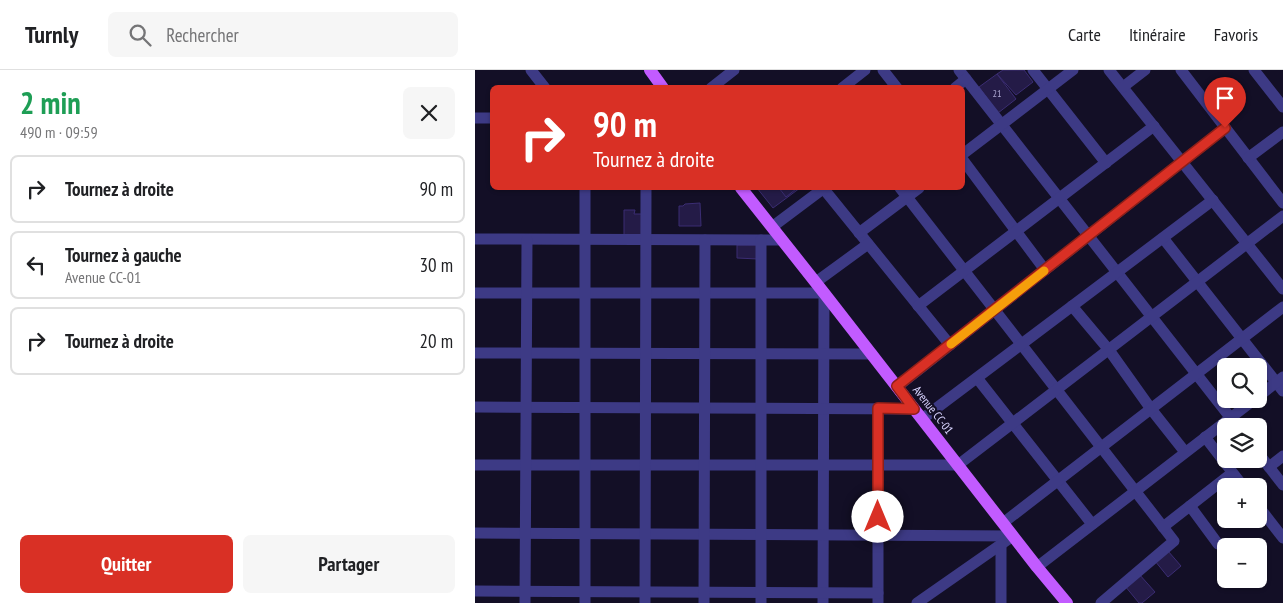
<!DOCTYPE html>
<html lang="fr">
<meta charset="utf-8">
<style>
:root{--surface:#fff;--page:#f6f6f6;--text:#202124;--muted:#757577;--line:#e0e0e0;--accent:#d93025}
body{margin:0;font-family:"PT Sans Narrow",sans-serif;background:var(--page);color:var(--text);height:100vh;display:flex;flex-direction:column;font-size:19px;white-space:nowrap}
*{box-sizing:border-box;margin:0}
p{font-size:16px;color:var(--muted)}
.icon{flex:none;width:28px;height:28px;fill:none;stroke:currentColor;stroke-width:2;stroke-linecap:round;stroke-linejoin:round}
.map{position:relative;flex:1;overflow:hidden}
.sheet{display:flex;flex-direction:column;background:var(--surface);width:475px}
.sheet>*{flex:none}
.guide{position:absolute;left:15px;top:15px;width:475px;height:105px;border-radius:8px;box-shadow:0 1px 4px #0004;background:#d93025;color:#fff;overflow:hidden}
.buttons{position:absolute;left:742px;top:288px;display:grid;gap:10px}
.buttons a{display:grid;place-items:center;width:50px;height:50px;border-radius:8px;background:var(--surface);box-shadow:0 1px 4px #0004;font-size:25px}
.pin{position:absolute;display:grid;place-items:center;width:42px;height:42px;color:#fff;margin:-51px -21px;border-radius:50% 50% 50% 0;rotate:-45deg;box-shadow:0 0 5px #0007}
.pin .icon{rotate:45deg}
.me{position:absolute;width:55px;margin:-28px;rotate:0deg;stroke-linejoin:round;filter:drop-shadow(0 0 4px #0008)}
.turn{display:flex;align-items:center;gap:18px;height:105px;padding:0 20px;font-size:22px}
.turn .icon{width:65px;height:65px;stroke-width:2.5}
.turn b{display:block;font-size:35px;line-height:42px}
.round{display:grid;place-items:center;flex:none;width:52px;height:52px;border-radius:8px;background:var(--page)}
.head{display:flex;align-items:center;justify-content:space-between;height:85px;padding:0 20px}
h1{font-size:30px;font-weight:700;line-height:38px;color:#1e9e55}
.cta{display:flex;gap:10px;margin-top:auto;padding:10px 20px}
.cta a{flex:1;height:58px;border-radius:8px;background:var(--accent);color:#fff;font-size:20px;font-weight:700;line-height:58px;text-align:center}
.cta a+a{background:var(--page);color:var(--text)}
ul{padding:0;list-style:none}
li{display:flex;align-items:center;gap:15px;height:68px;margin:0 10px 8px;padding:0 10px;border:2px solid var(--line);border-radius:8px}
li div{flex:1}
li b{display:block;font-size:19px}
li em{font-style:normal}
header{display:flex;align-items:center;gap:30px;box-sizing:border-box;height:70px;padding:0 25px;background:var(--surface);border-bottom:1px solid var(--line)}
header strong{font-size:24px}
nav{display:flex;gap:28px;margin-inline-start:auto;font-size:18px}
.search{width:350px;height:45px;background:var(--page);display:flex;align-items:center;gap:12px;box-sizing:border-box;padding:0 18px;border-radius:8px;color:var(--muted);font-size:19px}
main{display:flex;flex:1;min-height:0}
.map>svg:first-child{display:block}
.building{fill:#241b47;stroke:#3b2d73}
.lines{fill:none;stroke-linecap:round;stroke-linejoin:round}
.minor{stroke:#3d3a85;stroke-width:11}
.major{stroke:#c25bff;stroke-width:12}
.route-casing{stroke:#8d1f18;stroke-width:12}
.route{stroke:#d93025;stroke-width:9}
.slow{stroke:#f59e0b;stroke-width:9}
.labels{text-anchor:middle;stroke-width:4.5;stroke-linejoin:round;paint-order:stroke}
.number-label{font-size:10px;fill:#aca6d1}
.street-label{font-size:12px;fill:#d9d4ff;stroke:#130f26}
</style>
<header>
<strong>Turnly</strong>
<div class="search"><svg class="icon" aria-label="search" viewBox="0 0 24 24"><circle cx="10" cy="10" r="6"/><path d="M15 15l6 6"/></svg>Rechercher</div>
<nav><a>Carte</a><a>Itinéraire</a><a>Favoris</a></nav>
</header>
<main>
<section class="sheet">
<div class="head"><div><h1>2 min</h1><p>490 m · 09:59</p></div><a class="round"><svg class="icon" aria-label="close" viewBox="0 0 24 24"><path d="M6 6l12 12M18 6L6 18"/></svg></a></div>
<ul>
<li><svg class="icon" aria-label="right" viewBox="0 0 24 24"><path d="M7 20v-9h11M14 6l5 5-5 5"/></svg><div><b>Tournez à droite</b></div><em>90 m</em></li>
<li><svg class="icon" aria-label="left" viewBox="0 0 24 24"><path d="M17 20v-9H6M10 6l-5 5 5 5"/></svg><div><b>Tournez à gauche</b><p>Avenue CC-01</p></div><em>30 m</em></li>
<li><svg class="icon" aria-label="right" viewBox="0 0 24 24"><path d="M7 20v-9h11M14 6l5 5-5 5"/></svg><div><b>Tournez à droite</b></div><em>20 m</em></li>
</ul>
<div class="cta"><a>Quitter</a><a>Partager</a></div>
</section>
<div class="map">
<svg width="808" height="533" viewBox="0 0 808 533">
<rect width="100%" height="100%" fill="#130f26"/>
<g class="building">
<path d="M528,0H549L558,12L541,25L522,4Z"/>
<path d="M522,4L541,29L523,43L504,17Z"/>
<path d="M282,118H325L298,138Z"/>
<path d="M304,118H320L321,119L311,127Z"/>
<path d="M225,133L226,156H204V136H208L210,134Z"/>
<path d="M149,140H160L159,144H169V165H149Z"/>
<path d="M262,175H284L283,189L262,188Z"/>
<path d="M693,481L706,496L693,507L680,491Z"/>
<path d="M664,504L680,522L667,533H664L650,516Z"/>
</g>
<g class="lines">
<g class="minor">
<path d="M56,0L70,18"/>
<path d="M408,0L422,18"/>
<path d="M484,0L762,356"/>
<path d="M558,0L631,93"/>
<path d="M634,0L808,219"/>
<path d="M706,0L808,133"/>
<path d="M779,0L808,37"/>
<path d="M648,17L670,0"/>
<path d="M236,18L259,0"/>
<path d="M367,18L390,0"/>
<path d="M480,18L491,9"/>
<path d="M0,48H18"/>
<path d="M488,84L598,0"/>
<path d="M773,88L808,62"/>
<path d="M488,90L570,200"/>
<path d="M348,118L475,275"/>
<path d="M425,118L699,471L626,533"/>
<path d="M297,157L349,118"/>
<path d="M384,163L444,118"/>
<path d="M688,168L808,321"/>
<path d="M0,169L307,170"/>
<path d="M341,212L393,174"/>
<path d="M0,223H349L348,533"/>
<path d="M443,236L679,56"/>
<path d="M597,236L634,280L676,339L710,382"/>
<path d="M0,283L397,284"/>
<path d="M502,308L617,454"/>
<path d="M422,317L750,58"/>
<path d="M784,326L808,307"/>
<path d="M0,337L439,339"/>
<path d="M403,338V533"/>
<path d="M447,349L738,130"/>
<path d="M730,367L768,416"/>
<path d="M784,384L808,415"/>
<path d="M0,395H483L808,146"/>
<path d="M794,397L808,386"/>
<path d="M715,436L743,474"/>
<path d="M784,437L808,468"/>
<path d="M528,453L808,237"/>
<path d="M688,457L757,403"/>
<path d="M0,463L538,466"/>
<path d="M562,497L780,329"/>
<path d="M0,521L403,523"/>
<path d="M50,533L52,170"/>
<path d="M110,533V118"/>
<path d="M170,533L171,118"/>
<path d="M229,533L230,170"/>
<path d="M286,533V170"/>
<path d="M442,533L538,466"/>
<path d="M526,533V474"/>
</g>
<g class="major">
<path d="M175,0L188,18"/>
<path d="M266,118L349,223L562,497L592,533"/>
</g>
</g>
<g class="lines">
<defs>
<path id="route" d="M403,447V338L439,339L422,316L750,58"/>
</defs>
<use href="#route" class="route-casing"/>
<use href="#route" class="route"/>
<path class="slow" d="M476,274L569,201"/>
</g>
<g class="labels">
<g class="number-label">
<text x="522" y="27">21</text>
</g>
<g class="street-label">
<text transform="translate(458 340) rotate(52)" y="4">Avenue CC-01</text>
</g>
</g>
</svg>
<div class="buttons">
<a><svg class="icon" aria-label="search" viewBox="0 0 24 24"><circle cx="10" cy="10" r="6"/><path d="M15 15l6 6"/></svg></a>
<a><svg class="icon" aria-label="layers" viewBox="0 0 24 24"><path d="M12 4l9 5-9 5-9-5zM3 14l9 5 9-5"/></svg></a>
<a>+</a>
<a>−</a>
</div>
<div class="pin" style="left:750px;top:58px;background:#d93025"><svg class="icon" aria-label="arrive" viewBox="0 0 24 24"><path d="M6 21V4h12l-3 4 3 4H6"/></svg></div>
<svg class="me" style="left:403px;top:447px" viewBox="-20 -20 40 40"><circle r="19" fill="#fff"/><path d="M0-13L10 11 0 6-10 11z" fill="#d93025"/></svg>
<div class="guide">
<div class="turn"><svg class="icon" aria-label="right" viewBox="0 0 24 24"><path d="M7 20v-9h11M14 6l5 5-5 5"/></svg><div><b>90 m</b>Tournez à droite</div></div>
</div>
</div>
</main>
